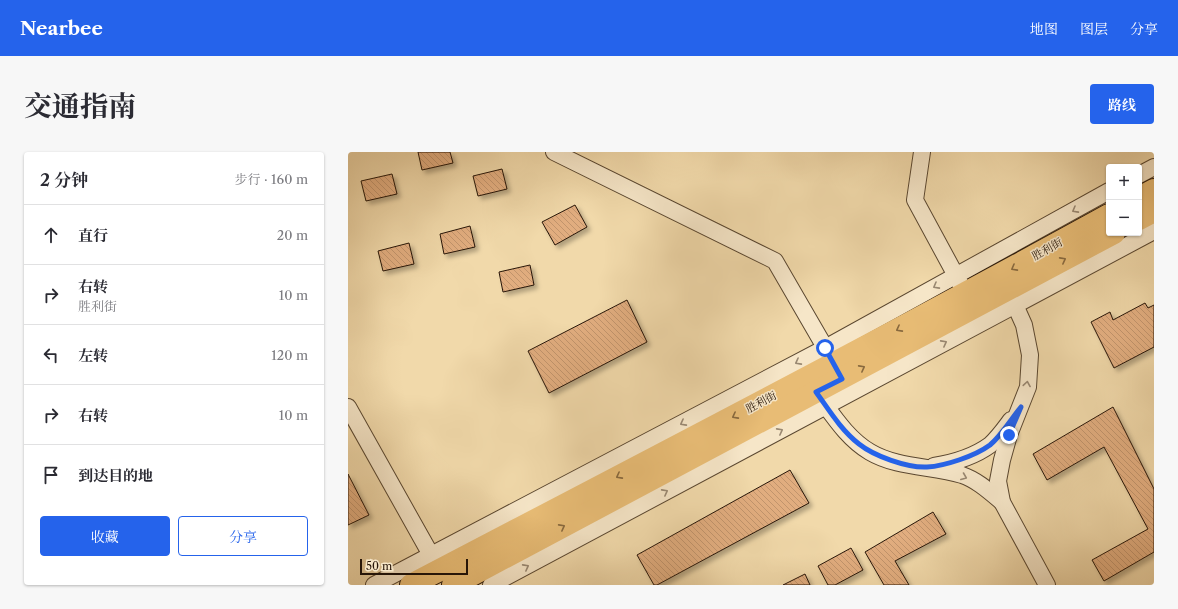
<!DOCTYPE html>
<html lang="zh">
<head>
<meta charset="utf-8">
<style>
	body { margin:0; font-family:"Libre Caslon Text","Noto Serif SC",serif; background:#f7f7f7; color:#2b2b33 }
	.controls { position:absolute; right:12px; top:12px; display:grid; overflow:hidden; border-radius:4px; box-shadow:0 1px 3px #0004 }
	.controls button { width:36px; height:36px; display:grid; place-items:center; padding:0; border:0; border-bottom:1px solid #e1e1e2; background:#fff; color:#2b2b33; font:20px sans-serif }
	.scale { position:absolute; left:12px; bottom:10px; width:108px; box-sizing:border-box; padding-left:4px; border:2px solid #281608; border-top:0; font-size:11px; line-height:14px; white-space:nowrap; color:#281608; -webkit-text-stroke:3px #f6e6c8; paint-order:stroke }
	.stop { position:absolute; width:12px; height:12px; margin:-9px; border:3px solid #2563eb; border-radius:50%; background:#fff }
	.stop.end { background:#2563eb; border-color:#fff; box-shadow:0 1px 4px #0008 }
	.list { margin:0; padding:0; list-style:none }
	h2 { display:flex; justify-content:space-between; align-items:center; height:52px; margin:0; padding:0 16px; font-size:17px }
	h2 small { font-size:13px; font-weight:400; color:#7c7c81 }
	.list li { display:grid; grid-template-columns:26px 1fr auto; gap:12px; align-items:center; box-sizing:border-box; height:60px; padding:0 16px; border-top:1px solid #e1e1e2 }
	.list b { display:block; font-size:15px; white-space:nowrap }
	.list p { margin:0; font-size:13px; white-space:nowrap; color:#7c7c81 }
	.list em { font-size:13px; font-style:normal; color:#7c7c81 }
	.actions { display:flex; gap:8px; padding:12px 16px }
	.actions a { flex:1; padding:9px 0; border:1px solid #2563eb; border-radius:4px; text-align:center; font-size:14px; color:#2563eb }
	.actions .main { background:#2563eb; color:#fff }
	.icon { flex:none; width:22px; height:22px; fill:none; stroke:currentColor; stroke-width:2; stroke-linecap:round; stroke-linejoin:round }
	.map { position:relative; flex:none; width:806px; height:433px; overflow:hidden; border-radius:4px }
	header { display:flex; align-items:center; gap:24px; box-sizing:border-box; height:56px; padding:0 20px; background:#2563eb; color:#fff }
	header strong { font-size:19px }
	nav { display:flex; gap:22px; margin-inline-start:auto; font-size:14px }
	.intro { display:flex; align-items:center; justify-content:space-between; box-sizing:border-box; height:96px; padding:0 24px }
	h1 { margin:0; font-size:28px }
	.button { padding:10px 18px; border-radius:4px; background:#2563eb; color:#fff; font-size:14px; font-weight:700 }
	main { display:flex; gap:24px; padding:0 24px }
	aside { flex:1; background:#fff; border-radius:4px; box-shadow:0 1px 3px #0004 }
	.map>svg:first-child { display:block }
</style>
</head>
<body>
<header>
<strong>Nearbee</strong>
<nav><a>地图</a><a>图层</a><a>分享</a></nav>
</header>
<div class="intro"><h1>交通指南</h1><a class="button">路线</a></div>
<main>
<aside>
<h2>2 分钟<small>步行 · 160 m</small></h2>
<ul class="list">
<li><svg class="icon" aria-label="ahead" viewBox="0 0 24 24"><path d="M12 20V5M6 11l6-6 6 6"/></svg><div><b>直行</b></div><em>20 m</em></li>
<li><svg class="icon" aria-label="right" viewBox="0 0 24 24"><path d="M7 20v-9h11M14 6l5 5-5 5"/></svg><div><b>右转</b><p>胜利街</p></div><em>10 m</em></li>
<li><svg class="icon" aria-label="left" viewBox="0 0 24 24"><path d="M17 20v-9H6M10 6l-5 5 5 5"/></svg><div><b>左转</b></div><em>120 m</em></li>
<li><svg class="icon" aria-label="right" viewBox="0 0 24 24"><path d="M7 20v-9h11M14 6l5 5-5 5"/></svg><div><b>右转</b></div><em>10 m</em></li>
<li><svg class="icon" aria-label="arrive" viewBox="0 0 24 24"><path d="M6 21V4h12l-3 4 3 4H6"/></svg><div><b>到达目的地</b></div></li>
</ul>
<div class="actions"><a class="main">收藏</a><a>分享</a></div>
</aside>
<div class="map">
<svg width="806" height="433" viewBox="0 0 806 433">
	<defs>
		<pattern id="building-back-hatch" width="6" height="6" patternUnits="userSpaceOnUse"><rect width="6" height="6" fill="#e1ad7f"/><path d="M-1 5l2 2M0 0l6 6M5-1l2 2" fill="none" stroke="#c1946c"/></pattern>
		<filter id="shadow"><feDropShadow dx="3.5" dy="3.5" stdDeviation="2" flood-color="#0004"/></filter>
	</defs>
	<rect width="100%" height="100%" fill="#f1d9aa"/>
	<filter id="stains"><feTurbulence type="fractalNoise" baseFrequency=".005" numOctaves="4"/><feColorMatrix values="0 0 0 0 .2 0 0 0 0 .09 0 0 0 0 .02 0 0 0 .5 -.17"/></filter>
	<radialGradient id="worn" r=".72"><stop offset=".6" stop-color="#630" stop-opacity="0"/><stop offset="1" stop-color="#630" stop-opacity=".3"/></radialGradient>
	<g fill="url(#building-back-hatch)" stroke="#281608" filter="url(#shadow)">
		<path d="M70 0H102L105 11 74 18Z"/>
		<path d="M154 17 159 37 130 44 125 24Z"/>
		<path d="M44 22 49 42 18 49 13 29Z"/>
		<path d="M227 53 239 75 207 93 194 70Z"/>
		<path d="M122 74 127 95 96 102 92 82Z"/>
		<path d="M61 91 66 112 35 119 30 99Z"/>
		<path d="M182 113 186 133 155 140 151 120Z"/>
		<path d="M279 148 299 190 201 241 180 199Z"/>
		<path d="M797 151 800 156 806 153V195L766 216 743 170 762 160 765 168Z"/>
		<path d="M765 255 806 337V400L756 429 744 408 800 377 756 295 699 328 685 302Z"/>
		<path d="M442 318 461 351 309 433H306L289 403Z"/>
		<path d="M0 322 21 363 0 373Z"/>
		<path d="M585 360 598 382 547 409 561 433H536L517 400Z"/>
		<path d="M503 396 515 418 487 433H480L470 414Z"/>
		<path d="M457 422 462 433H435Z"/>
	</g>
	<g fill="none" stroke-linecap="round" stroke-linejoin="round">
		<g stroke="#5a4730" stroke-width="18">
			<g id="street">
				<path d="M206 0 427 109 482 204"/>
				<path d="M574 0 567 48 613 133"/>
				<path d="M791 23 806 15"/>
				<path d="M663 144 676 173 682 203 680 235 661 283 654 308 650 329 654 350 699 433"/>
				<path d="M472 246C486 265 500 287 522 300 549 316 584 314 614 323 629 328 642 340 654 350"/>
				<path d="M0 255 83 403"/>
				<path d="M586 314C604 311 627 304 642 293 650 286 657 276 663 268"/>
				<path d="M26 433 477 196 761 39"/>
				<path d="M143 433 806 79"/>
			</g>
		</g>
		<g stroke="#281608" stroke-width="24">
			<g id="primary">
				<path d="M791 46 806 38"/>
				<path d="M791 67 806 59"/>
				<path d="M63 433C296 311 530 190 761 63"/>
				<path d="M105 433 766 81"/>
			</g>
		</g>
		<use href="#street" stroke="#f6e6c8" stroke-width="16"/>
		<use href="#primary" stroke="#e8bc75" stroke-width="22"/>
	</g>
	<defs><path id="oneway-chevron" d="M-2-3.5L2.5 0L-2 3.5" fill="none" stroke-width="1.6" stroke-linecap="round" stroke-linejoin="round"/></defs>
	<g stroke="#998872">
		<use href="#oneway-chevron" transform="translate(727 58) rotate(151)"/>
		<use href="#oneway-chevron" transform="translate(588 134) rotate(151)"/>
		<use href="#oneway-chevron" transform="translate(596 191) rotate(-28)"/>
		<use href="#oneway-chevron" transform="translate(450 210) rotate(152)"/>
		<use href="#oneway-chevron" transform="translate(679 232) rotate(-81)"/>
		<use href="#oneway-chevron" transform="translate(335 271) rotate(152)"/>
		<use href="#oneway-chevron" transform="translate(432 279) rotate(-28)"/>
		<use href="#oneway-chevron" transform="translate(616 325) rotate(22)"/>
		<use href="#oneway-chevron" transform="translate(317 340) rotate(-28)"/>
		<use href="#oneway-chevron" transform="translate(178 415) rotate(-28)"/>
	</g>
	<g stroke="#88693e">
		<use href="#oneway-chevron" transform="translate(715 108) rotate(-28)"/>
		<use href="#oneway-chevron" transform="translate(666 116) rotate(151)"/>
		<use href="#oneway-chevron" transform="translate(551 177) rotate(152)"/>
		<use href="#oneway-chevron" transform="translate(514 216) rotate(-28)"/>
		<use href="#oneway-chevron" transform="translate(387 264) rotate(152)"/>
		<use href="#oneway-chevron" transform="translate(271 324) rotate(152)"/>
		<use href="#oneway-chevron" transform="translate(214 375) rotate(-28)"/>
	</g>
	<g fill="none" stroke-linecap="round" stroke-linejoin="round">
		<path stroke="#2563eb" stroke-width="5" d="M477 196 494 227 468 240C481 258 493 278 511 292 526 304 559 316 579 315 597 314 627 304 642 293 654 283 663 267 673 255L661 283"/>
	</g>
	<g text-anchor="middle" stroke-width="3" stroke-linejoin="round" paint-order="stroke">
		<g font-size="11" fill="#281608" stroke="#f6e6c8">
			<text transform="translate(699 97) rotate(-29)" y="4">胜利街</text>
			<text transform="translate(413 250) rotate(-28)" y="4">胜利街</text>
		</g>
	</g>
	<rect width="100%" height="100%" filter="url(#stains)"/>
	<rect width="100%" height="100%" fill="url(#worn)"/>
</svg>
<div class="controls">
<button>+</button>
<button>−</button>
</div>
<div class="scale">50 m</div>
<div class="stop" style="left:477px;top:196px"></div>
<div class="stop end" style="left:661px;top:283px"></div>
</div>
</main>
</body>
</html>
